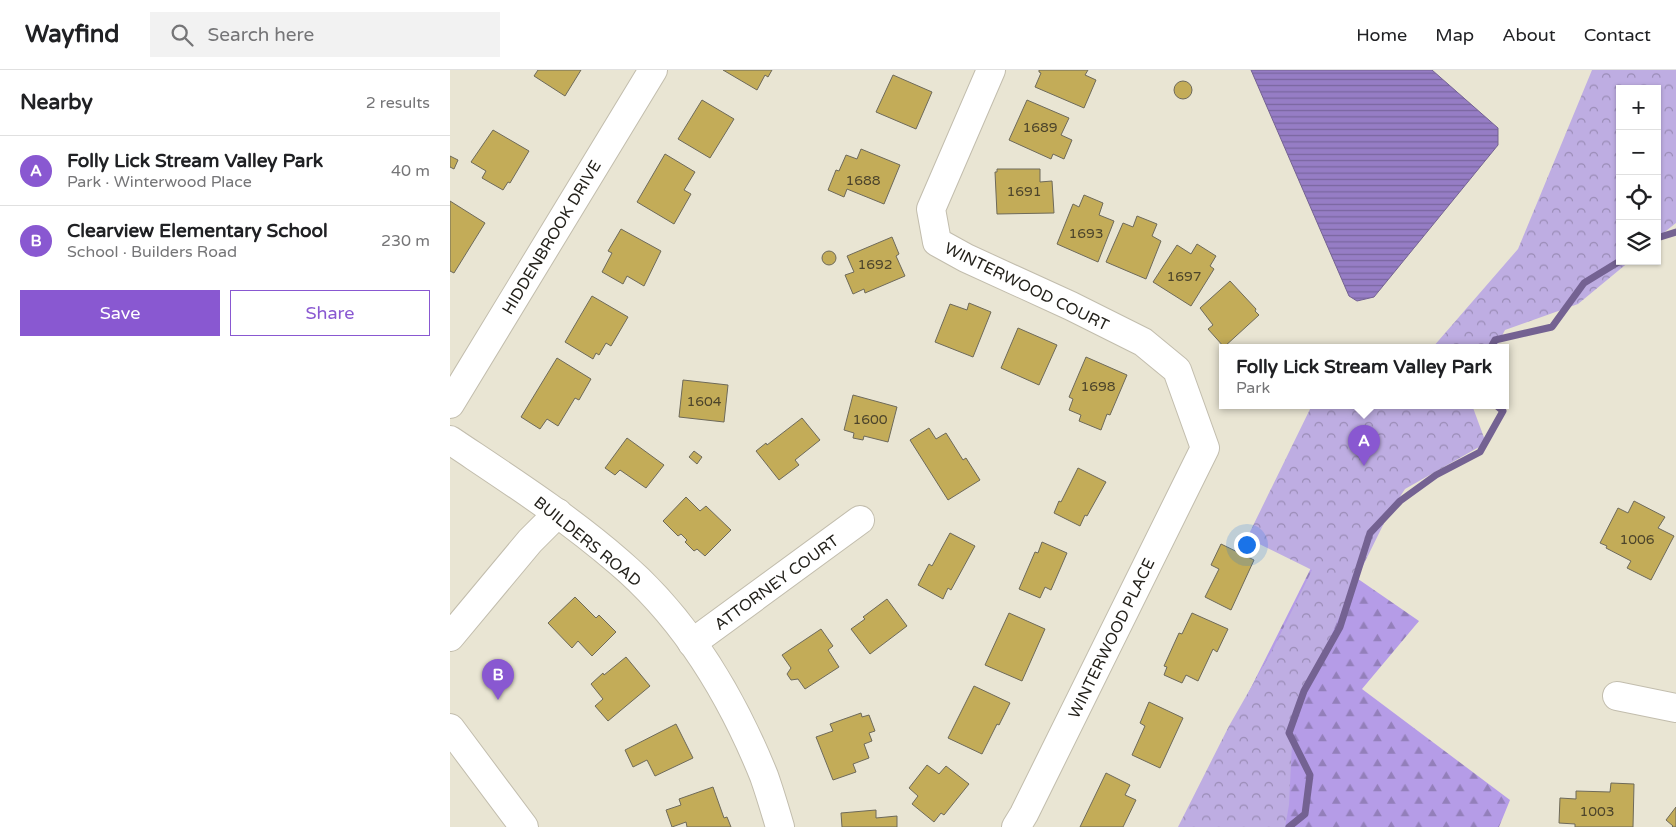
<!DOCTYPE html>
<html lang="en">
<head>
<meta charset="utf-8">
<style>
	body { margin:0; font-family:"Varela Round",sans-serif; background:#f2f2f2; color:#202124 }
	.controls { position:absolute; right:15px; top:15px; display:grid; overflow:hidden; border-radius:0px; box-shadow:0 1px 4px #0004 }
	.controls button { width:45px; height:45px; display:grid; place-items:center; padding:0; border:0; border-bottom:1px solid #e0e0e0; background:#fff; color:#202124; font:25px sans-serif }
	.you { position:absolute; left:796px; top:474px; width:18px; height:18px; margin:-12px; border:4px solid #fff; border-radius:50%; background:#1a73e8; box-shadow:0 0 0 8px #1a73e833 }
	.badge { display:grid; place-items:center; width:32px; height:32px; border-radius:50%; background:#8958d1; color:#fff; font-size:16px; font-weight:700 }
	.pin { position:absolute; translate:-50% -41px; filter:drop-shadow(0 1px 2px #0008) }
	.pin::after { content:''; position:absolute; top:26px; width:18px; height:15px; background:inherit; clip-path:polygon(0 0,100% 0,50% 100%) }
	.popup { position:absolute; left:769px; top:274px; width:290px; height:65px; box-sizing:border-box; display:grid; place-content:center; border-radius:0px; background:#fff; filter:drop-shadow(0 1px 4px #0005); font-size:16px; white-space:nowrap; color:#757577 }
	.popup b { font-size:19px; color:#202124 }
	.popup::after { content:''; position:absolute; left:50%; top:100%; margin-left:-10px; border:10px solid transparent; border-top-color:#fff }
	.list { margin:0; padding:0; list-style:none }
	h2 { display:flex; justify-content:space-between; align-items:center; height:65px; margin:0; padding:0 20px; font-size:21px }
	h2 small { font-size:16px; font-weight:400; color:#757577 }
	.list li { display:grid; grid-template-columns:32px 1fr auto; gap:15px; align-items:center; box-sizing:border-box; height:70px; padding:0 20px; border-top:1px solid #e0e0e0 }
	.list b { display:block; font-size:19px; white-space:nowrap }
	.list p { margin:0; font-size:16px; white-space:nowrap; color:#757577 }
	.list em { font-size:16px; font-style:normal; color:#757577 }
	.actions { display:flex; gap:10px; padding:15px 20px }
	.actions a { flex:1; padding:11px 0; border:1px solid #8958d1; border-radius:0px; text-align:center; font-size:18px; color:#8958d1 }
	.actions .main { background:#8958d1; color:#fff }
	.icon { flex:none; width:28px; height:28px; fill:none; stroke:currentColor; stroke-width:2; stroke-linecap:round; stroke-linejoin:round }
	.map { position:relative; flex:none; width:1226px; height:757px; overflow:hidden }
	header { display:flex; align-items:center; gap:30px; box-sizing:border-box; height:70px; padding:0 25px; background:#fff; border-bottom:1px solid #e0e0e0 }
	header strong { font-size:24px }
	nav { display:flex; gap:28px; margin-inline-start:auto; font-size:18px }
	.search { width:350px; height:45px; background:#f2f2f2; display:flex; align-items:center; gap:12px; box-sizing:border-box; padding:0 18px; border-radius:0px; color:#757577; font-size:19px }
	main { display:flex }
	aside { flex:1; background:#fff }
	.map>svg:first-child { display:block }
</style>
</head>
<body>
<header>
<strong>Wayfind</strong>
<div class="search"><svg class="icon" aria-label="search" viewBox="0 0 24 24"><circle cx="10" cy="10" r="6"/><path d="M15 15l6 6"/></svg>Search here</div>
<nav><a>Home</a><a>Map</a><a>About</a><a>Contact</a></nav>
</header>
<main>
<aside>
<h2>Nearby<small>2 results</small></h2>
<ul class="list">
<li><span class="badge">A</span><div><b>Folly Lick Stream Valley Park</b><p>Park · Winterwood Place</p></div><em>40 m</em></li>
<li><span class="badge">B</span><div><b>Clearview Elementary School</b><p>School · Builders Road</p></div><em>230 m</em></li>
</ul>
<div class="actions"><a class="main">Save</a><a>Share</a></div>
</aside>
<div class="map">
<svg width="1226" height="757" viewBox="0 0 1226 757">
	<defs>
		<pattern id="forest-firs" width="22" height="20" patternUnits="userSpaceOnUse" patternTransform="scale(1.25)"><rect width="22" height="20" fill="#b59ce7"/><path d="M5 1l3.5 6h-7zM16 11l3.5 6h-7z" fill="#937fba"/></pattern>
		<pattern id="park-crowns" width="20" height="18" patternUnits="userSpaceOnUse" patternTransform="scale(1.25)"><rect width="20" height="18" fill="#beade2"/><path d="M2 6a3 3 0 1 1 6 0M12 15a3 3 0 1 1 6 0" fill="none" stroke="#9a8cb6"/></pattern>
		<pattern id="water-rules" width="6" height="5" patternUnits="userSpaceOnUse" patternTransform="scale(1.25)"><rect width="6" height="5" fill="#967dc5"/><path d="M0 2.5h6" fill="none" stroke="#7a669f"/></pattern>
	</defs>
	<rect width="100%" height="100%" fill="#e9e5d3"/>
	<path fill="url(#forest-firs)" d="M869 482 969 551 912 619 1060 730 1049 757H731Z"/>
	<g fill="url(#park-crowns)">
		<path d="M1142 0H1226V153L1207 168V19H1170V191H1180L1128 234 1055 260 1046 277H983L1068 179Z"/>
		<path d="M862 335H1022L1036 373 955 419 938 445 901 520 843 653 839 735 835 757H728L779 656 823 579 862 500 797 468Z"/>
	</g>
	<path fill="url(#water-rules)" stroke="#746292" d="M801 0H982L1048 58V75L924 227 907 231 899 226Z"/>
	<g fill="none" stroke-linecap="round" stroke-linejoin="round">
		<g stroke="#746292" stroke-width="7">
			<path d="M1207 168 1226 162"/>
			<path d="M1041 277 1045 270 1102 257 1134 213 1170 191"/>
			<path d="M839 757 855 744 860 705 839 663 854 621 890 557 920 463 950 431 986 405 1030 382 1053 341 1046 335"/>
		</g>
	</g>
	<g fill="#c3ac58" stroke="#6e6a5a">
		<path d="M88 0H131L115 26 84 6Z"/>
		<path d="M273 0H322L318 7 315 5 307 20Z"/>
		<path d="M589 0H638L635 5 646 10 634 38 585 17 591 3 589 2Z"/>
		<path d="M443 5 482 22 466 59 426 42Z"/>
		<circle cx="733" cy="20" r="9"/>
		<path d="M252 30 284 49 260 88 228 69Z"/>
		<path d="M577 30 619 48 611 65 622 70 614 89 603 84 601 89 559 70Z"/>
		<path d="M43 60 79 81 60 113 58 112 53 120 32 108 36 101 21 92Z"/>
		<path d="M411 79 450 95 434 134 397 119 394 127 378 120 386 100 389 101 396 85 407 89Z"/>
		<path d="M215 84 245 102 234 120 241 124 224 154 187 132Z"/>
		<path d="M0 86 8 90 4 99 0 97Z"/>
		<path d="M547 99H590V112L602 111 604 143 547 144 545 102H547Z"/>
		<path d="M634 125 653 133 649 145 664 151 648 192 607 174 623 134 629 137Z"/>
		<path d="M0 131 35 153 4 203 0 201Z"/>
		<path d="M687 146 707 154 702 166 711 171 696 209 656 192 673 153 683 157Z"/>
		<path d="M171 159 211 181 194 216 177 206 173 214 152 202 162 183 158 181Z"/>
		<path d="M442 167 449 184 446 186 455 206 415 223 414 219 403 224 395 205 404 202 397 186Z"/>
		<path d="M747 174 766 186 760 196 764 199 741 236 703 212 727 175 741 184Z"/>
		<circle cx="379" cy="188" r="7"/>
		<path d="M780 211 806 239 805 241 809 245 774 277 758 259 763 255 750 238Z"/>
		<path d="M142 226 178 247 161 276 156 273 149 285 146 283 143 289 115 272Z"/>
		<path d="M519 233 541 242 523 287 485 272 500 234 517 240Z"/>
		<path d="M568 258 607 275 589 315 551 298Z"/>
		<path d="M636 287 677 305 660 345 657 344 651 360 629 351 631 345 619 340 623 329 619 327Z"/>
		<path d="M107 288 141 309 129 330 125 328 108 356 97 349 90 359 71 347Z"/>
		<path d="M233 310 278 315 274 352 229 347Z"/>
		<path d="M403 325 447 337 438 372 414 366 413 370 403 368 404 363 394 360Z"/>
		<path d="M352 348 370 370 345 390 349 395 329 410 306 381 316 373 317 375Z"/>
		<path d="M479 358 486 369 496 363 513 390 516 388 530 410 498 430 460 370Z"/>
		<path d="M177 368 214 395 196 418 170 400 165 405 155 398Z"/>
		<path d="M244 381 252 387 247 394 239 387Z"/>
		<path d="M628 398 656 412 637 446 635 445 630 456 604 443 609 431 611 432Z"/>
		<path d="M236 427 250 441 256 436 281 460 255 486 247 479 244 481 235 472 237 470 231 464 228 466 213 451Z"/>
		<path d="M1184 431 1215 447 1208 458 1224 466 1201 510 1177 498 1181 491 1156 478 1157 476 1150 473 1168 438 1178 443Z"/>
		<path d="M500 463 525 476 501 520 498 518 493 529 468 515 479 494 482 496Z"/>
		<path d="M592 472 617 483 601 520 595 517 590 528 569 519 585 482 588 483Z"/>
		<path d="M771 474 804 490 781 540 755 527 769 499 761 495Z"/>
		<path d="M125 527 146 548 149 545 166 562 142 586 128 571 122 578 98 553Z"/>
		<path d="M437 529 457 556 420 584 401 559 415 549 413 547Z"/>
		<path d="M559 543 595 559 572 611 535 595Z"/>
		<path d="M742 543 778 559 767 582 763 579 748 611 736 605 732 613 714 605 717 597 714 596 729 563 732 564Z"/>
		<path d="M371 559 383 576 378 580 389 597 355 619 348 609 341 610 337 604 341 598 332 585Z"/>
		<path d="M176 587 200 616 158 651 145 636 153 629 141 614 153 603 154 605Z"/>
		<path d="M524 616 560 633 549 655 547 654 532 684 498 668Z"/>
		<path d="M699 632 733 648 710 698 682 685 695 656 690 653Z"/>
		<path d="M411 643 412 647 419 645 425 661 419 663 422 671 414 674 419 688 403 694 406 702 383 710 366 667 383 661 380 654Z"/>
		<path d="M226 654 243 688 205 706 197 690 183 697 175 680Z"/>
		<path d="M477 695 489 704 496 696 519 714 494 745 491 743 484 752 462 734 468 726 459 718Z"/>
		<path d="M656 703 680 715 675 725 686 730 673 757H630Z"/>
		<path d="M1161 713 1184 714 1183 757H1125V754L1109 753 1110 728 1126 729V721L1160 722Z"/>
		<path d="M263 717 274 748 277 747 281 757H237L236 752 222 757 216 740 231 735 229 729Z"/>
		<path d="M1226 737V757H1222L1223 756 1216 750Z"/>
		<path d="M426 740V748L447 746V757H392L391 743Z"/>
	</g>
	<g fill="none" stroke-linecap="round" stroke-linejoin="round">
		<g stroke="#c2bdad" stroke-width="30">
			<g id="minor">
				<path d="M541 0 481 139 487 172 516 188 621 236 693 272 727 300 755 378 574 744 566 757"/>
				<path d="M0 334 203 0"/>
				<path d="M0 370C58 409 116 446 169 492 235 548 282 627 314 706 320 723 325 740 330 757"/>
				<path d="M0 567 80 471 108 443"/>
				<path d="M242 573 410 450"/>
				<path d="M1167 626 1226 638"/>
				<path d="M0 658 74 757"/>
			</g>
		</g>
		<use href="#minor" stroke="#fff" stroke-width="28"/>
	</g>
	<g text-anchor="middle" stroke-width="4" stroke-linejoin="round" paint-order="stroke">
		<g font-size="14" fill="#4c442b">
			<text x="590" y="62">1689</text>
			<text x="413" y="115">1688</text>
			<text x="574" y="126">1691</text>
			<text x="636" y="168">1693</text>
			<text x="425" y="199">1692</text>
			<text x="734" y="211">1697</text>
			<text x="648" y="321">1698</text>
			<text x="254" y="336">1604</text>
			<text x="420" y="354">1600</text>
			<text x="1187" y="474">1006</text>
			<text x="1147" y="746">1003</text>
		</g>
		<g font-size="16" fill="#24221c" stroke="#fff">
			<text transform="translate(101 167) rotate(-59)" y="6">HIDDENBROOK DRIVE</text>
			<text transform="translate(577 216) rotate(26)" y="6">WINTERWOOD COURT</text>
			<text transform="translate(138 471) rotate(39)" y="6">BUILDERS ROAD</text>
			<text transform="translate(326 512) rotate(-36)" y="6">ATTORNEY COURT</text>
			<text transform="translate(661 568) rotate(-64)" y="6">WINTERWOOD PLACE</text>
		</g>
	</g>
</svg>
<div class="controls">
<button>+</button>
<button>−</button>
<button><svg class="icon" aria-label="locate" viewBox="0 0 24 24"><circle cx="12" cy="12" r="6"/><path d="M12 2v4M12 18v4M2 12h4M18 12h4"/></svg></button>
<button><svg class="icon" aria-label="layers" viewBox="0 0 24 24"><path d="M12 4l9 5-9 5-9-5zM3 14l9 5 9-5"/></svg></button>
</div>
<div class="you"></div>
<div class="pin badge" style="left:914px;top:396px">A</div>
<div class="popup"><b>Folly Lick Stream Valley Park</b>Park</div>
<div class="pin badge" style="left:48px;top:630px">B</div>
</div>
</main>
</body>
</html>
